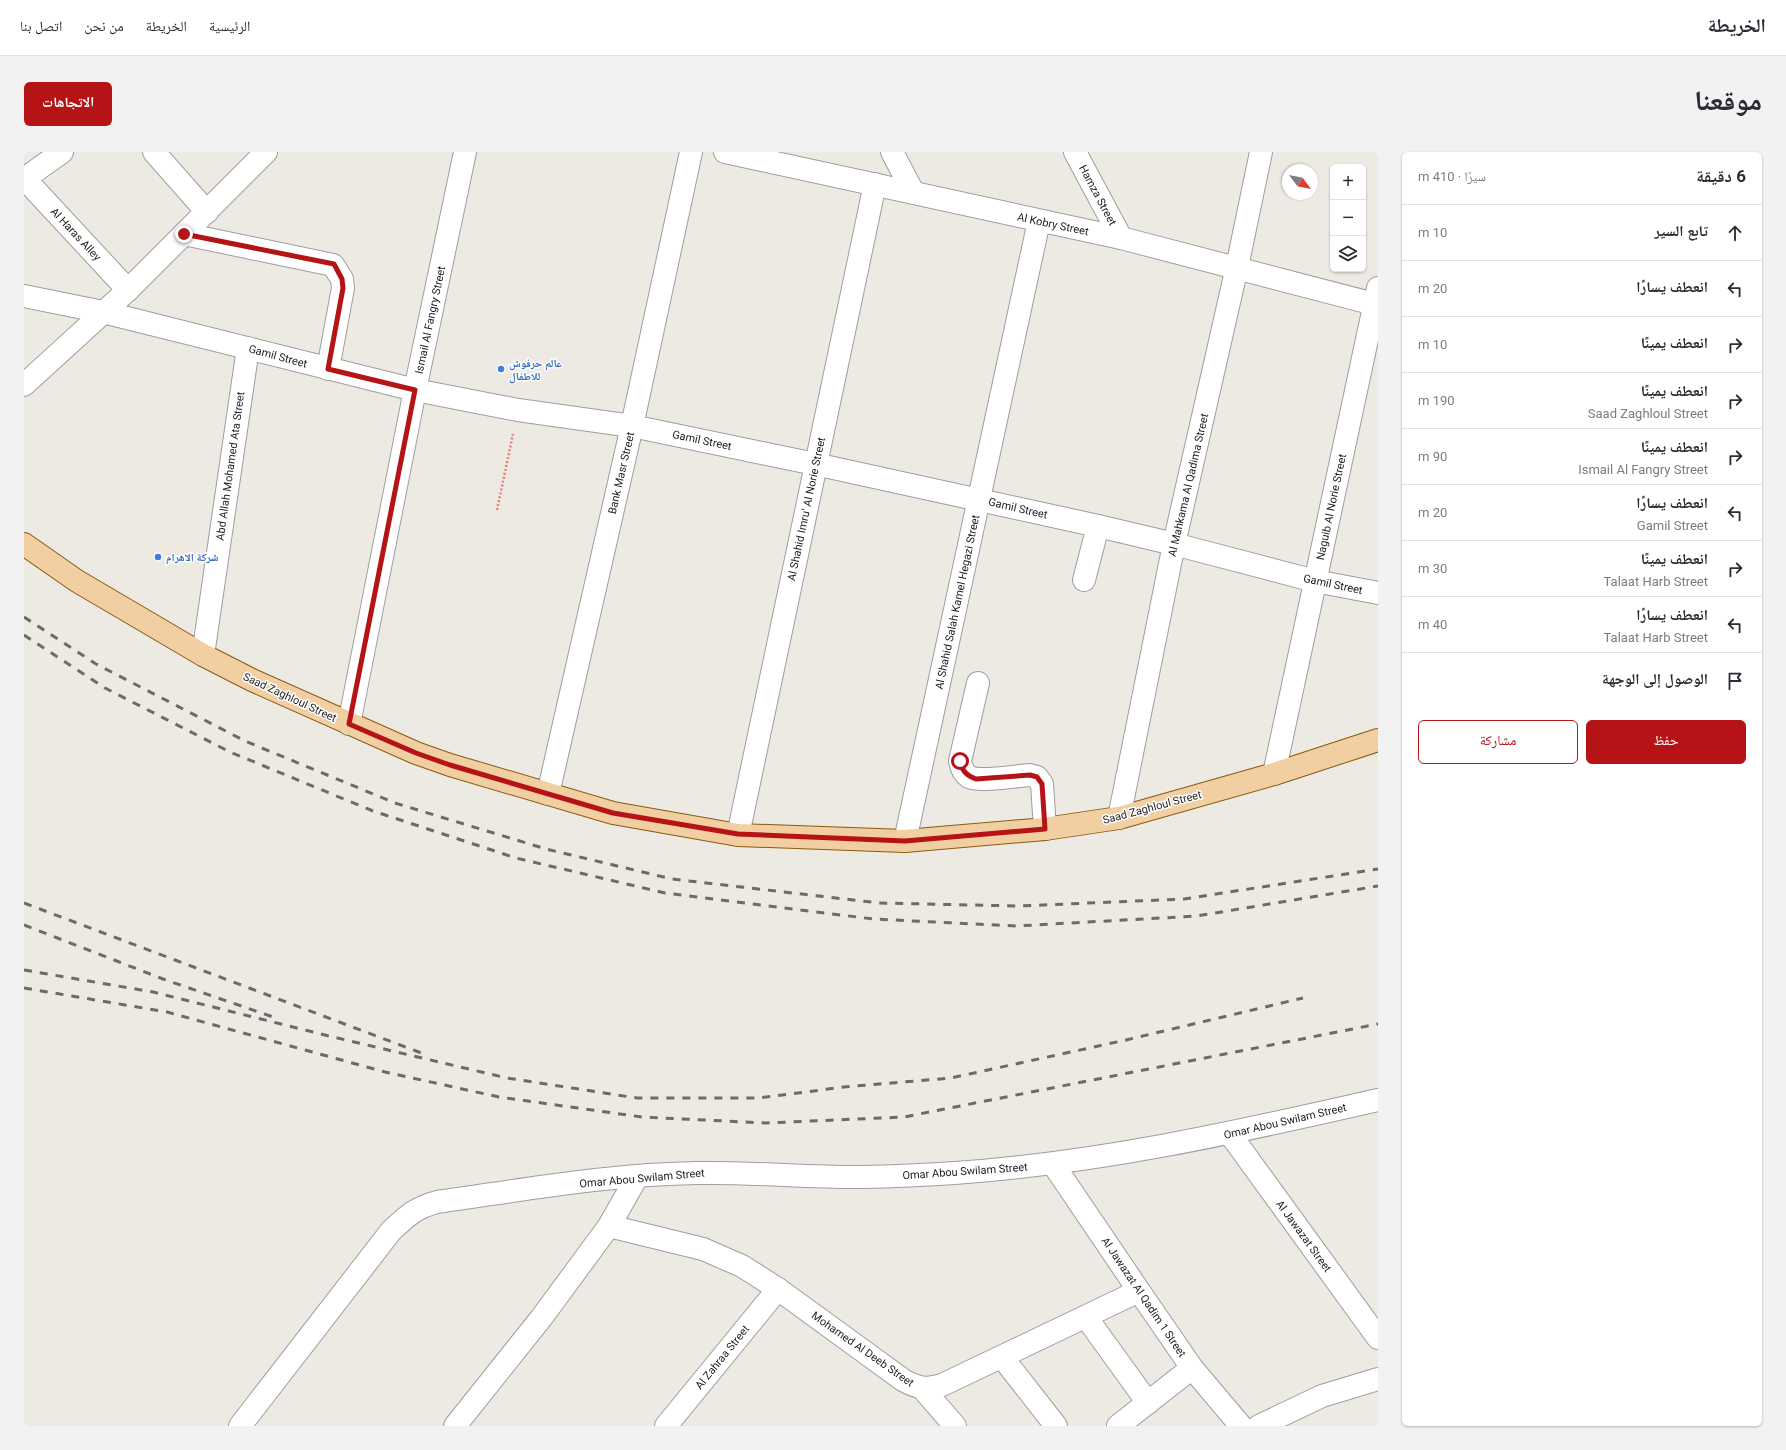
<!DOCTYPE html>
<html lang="ar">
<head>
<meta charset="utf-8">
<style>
	body { margin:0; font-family:Roboto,"Noto Naskh Arabic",sans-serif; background:#f2f2f3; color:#2b2b33; direction:rtl }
	.controls { position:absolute; right:12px; top:12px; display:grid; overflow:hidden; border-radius:6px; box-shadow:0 1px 3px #0004 }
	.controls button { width:36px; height:36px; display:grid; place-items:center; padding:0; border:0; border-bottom:1px solid #e1e1e2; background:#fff; color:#2b2b33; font:20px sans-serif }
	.compass { position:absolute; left:1258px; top:12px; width:36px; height:36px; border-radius:50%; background:#fff; box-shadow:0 1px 3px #0004; rotate:122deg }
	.stop { position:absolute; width:12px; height:12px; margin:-9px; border:3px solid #b61317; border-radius:50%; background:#fff }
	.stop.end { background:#b61317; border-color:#fff; box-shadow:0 1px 4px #0008 }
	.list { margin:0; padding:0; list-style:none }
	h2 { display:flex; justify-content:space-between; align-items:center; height:52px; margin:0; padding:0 16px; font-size:17px }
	h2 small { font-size:13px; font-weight:400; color:#7c7c81 }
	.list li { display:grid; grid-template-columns:26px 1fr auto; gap:12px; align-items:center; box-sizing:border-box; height:56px; padding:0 16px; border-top:1px solid #e1e1e2 }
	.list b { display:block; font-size:15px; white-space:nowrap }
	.list p { margin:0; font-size:13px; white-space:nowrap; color:#7c7c81 }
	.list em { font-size:13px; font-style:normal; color:#7c7c81 }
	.actions { display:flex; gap:8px; padding:12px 16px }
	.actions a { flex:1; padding:9px 0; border:1px solid #b61317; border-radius:6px; text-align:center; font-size:14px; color:#b61317 }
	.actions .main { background:#b61317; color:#fff }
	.icon { flex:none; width:22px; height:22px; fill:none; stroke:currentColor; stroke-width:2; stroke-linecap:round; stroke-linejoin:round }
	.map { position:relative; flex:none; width:1354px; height:1274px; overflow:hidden; direction:ltr; border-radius:6px }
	header { display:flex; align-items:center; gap:24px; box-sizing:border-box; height:56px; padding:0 20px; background:#fff; border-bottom:1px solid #e1e1e2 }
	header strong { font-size:19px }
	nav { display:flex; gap:22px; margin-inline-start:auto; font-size:14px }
	.intro { display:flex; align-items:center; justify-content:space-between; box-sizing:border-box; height:96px; padding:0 24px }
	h1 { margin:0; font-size:28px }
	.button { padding:10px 18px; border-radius:6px; background:#b61317; color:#fff; font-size:14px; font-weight:700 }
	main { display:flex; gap:24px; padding:0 24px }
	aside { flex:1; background:#fff; border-radius:6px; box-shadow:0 1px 3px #0004 }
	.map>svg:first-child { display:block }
</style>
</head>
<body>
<header>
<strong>الخريطة</strong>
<nav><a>الرئيسية</a><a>الخريطة</a><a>من نحن</a><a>اتصل بنا</a></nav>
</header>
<div class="intro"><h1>موقعنا</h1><a class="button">الاتجاهات</a></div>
<main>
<aside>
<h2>6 دقيقة<small>سيرًا · 410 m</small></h2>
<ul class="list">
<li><svg class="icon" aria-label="ahead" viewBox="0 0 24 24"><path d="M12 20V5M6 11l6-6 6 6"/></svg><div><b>تابع السير</b></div><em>10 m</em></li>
<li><svg class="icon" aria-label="left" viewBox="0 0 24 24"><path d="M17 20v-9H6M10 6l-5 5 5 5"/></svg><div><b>انعطف يسارًا</b></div><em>20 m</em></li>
<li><svg class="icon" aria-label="right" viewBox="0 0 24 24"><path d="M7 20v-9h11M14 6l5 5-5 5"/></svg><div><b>انعطف يمينًا</b></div><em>10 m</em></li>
<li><svg class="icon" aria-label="right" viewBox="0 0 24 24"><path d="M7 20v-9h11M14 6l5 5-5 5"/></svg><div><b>انعطف يمينًا</b><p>Saad Zaghloul Street</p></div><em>190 m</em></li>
<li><svg class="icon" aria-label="right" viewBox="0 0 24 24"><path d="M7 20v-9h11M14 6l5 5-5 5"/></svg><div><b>انعطف يمينًا</b><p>Ismail Al Fangry Street</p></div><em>90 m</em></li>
<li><svg class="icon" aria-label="left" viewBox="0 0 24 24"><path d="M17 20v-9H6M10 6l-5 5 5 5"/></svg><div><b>انعطف يسارًا</b><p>Gamil Street</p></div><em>20 m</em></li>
<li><svg class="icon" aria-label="right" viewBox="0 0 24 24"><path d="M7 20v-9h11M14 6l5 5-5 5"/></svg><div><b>انعطف يمينًا</b><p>Talaat Harb Street</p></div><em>30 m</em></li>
<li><svg class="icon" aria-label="left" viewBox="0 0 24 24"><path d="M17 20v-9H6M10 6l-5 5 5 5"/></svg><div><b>انعطف يسارًا</b><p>Talaat Harb Street</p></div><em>40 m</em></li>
<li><svg class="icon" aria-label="arrive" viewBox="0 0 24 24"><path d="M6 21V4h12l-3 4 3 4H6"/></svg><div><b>الوصول إلى الوجهة</b></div></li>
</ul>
<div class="actions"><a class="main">حفظ</a><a>مشاركة</a></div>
</aside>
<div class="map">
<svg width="1354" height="1274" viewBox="0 0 1354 1274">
	<rect width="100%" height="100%" fill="#ede9e3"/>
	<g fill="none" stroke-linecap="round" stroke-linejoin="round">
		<g stroke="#9e9e9e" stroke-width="24">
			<g id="minor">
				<path d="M130 0 183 60"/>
				<path d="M701 0 1097 86 1354 153"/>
				<path d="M868 0 889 40"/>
				<path d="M1051 0 1097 86"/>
				<path d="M0 26 104 138"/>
				<path d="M0 27 38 0"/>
				<path d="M160 82 309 113 318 127 319 136 304 217"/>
				<path d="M0 144 79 160 391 238 494 258 608 274 791 312 1074 374 1150 392 1291 429 1354 441"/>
				<path d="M0 233 104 138 242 0"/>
				<path d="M1060 428 1074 374"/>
				<path d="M179 503 224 196"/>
				<path d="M954 531 936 609C937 615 939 621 945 625 956 630 992 624 1006 623L1013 625 1018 632 1021 677"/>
				<path d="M325 572 391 238 441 0"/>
				<path d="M1250 622 1354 136"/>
				<path d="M524 642 608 274 667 0"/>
				<path d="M1095 666 1150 392 1213 115 1237 0"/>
				<path d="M714 683 851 32"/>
				<path d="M881 689 1015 69"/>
				<path d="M1206 982 1354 1186"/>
				<path d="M1029 1012 1115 1139 1168 1216 1217 1274"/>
				<path d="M585 1074 679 1097 718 1114 754 1137 879 1228C893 1236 903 1238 918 1233L1115 1139"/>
				<path d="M1062 1165 1124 1251"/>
				<path d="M978 1205 1032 1274"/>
				<path d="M898 1236 931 1274"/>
				<path d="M216 1274 367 1079C383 1064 391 1056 413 1050 499 1038 587 1022 674 1021 726 1020 779 1025 831 1025 864 1025 898 1023 931 1021 1075 1011 1214 980 1354 948"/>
				<path d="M431 1274 518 1165 585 1074 613 1025"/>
				<path d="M642 1274 754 1137"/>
				<path d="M1094 1274 1168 1216"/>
				<path d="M1235 1274 1298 1244 1354 1227"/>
			</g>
		</g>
		<g stroke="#875c0e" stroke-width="24">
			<path id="major" d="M0 392 53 429 179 503 228 528 392 601 426 613 589 661 714 683 881 689 1021 677 1095 666 1250 622 1354 588"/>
		</g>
		<path stroke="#ec7f75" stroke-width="2.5" stroke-dasharray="2 2" stroke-linecap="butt" d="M473 358 489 282"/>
		<use href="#minor" stroke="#fff" stroke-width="22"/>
		<use href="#major" stroke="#f2cea3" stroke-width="22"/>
		<g stroke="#6b6b6b" stroke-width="3" stroke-dasharray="8 8" stroke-linecap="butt">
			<path d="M0 465 72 512 221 589 371 651 522 697 648 727 855 751 995 754 1160 747 1354 717"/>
			<path d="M0 483 81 536 206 600 349 659 492 706 641 741 849 767 992 774 1173 764 1354 734"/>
			<path d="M0 751 400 902"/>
			<path d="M0 773 139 827 252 866"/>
			<path d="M0 818 129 840 309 885 483 926 613 946H735L820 935 927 926 1102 888 1279 846"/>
			<path d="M0 836 143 860 361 920 475 945 618 965 742 971 880 965 1354 872"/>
		</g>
	</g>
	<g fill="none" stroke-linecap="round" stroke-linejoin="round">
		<path stroke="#b61317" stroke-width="5" d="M160 82 310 112 318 127 319 136 304 217 391 238 325 572 392 601 426 613 589 661 714 682 881 689 1021 677 1018 632 1013 625 1006 623 952 627C942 623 938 619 936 609"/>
	</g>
	<g fill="#3f7fe0" stroke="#fff" stroke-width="1.5">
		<circle cx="477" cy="217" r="4"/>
		<circle cx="134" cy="405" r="4"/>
	</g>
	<g text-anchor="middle" stroke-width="3" stroke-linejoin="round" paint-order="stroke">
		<g font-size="11" fill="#1d1d1d" stroke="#fff">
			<text transform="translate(1074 43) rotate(62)" y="4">Hamza Street</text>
			<text transform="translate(1029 72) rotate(12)" y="4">Al Kobry Street</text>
			<text transform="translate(52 82) rotate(47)" y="4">Al Haras Alley</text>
			<text transform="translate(406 168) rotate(-78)" y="4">Ismail Al Fangry Street</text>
			<text transform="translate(254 204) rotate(15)" y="4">Gamil Street</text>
			<text transform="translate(678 288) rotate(12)" y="4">Gamil Street</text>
			<text transform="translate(206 314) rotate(-82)" y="4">Abd Allah Mohamed Ata Street</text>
			<text transform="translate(597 321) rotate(-77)" y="4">Bank Masr Street</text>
			<text transform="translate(1164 333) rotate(-77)" y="4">Al Mahkama Al Qadima Street</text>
			<text transform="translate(1307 355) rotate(-78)" y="4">Naguib Al Norie Street</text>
			<text transform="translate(994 356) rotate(13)" y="4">Gamil Street</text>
			<text transform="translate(782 357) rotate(-78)" y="4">Al Shahid Imru' Al Norie Street</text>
			<text transform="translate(1309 432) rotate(12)" y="4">Gamil Street</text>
			<text transform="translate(933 450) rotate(-78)" y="4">Al Shahid Salah Kamel Hegazi Street</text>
			<text transform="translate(266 545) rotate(25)" y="4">Saad Zaghloul Street</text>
			<text transform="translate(1128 655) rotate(-15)" y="4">Saad Zaghloul Street</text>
			<text transform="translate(1261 969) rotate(-13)" y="4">Omar Abou Swilam Street</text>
			<text transform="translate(941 1019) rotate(-4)" y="4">Omar Abou Swilam Street</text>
			<text transform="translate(618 1026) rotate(-5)" y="4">Omar Abou Swilam Street</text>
			<text transform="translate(1280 1084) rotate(54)" y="4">Al Jawazat Street</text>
			<text transform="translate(1120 1145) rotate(56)" y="4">Al Jawazat Al Qadim 1 Street</text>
			<text transform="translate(839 1197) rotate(35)" y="4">Mohamed Al Deeb Street</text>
			<text transform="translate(698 1205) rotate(-51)" y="4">Al Zahraa Street</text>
		</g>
		<g font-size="11" font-weight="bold" fill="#366cbe" stroke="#fff" text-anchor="start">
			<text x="485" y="215">عالم حرفوش<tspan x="485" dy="13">للاطفال</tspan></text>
			<text x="142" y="409">شركة الاهرام</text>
		</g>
	</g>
</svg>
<div class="controls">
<button>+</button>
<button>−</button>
<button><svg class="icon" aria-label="layers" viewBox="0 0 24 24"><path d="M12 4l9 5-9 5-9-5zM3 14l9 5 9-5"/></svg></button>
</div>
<svg class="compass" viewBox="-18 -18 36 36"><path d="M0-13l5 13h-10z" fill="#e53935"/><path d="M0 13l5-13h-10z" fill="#7c7c81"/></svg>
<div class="stop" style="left:936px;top:609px"></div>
<div class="stop end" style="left:160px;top:82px"></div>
</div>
</main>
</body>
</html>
